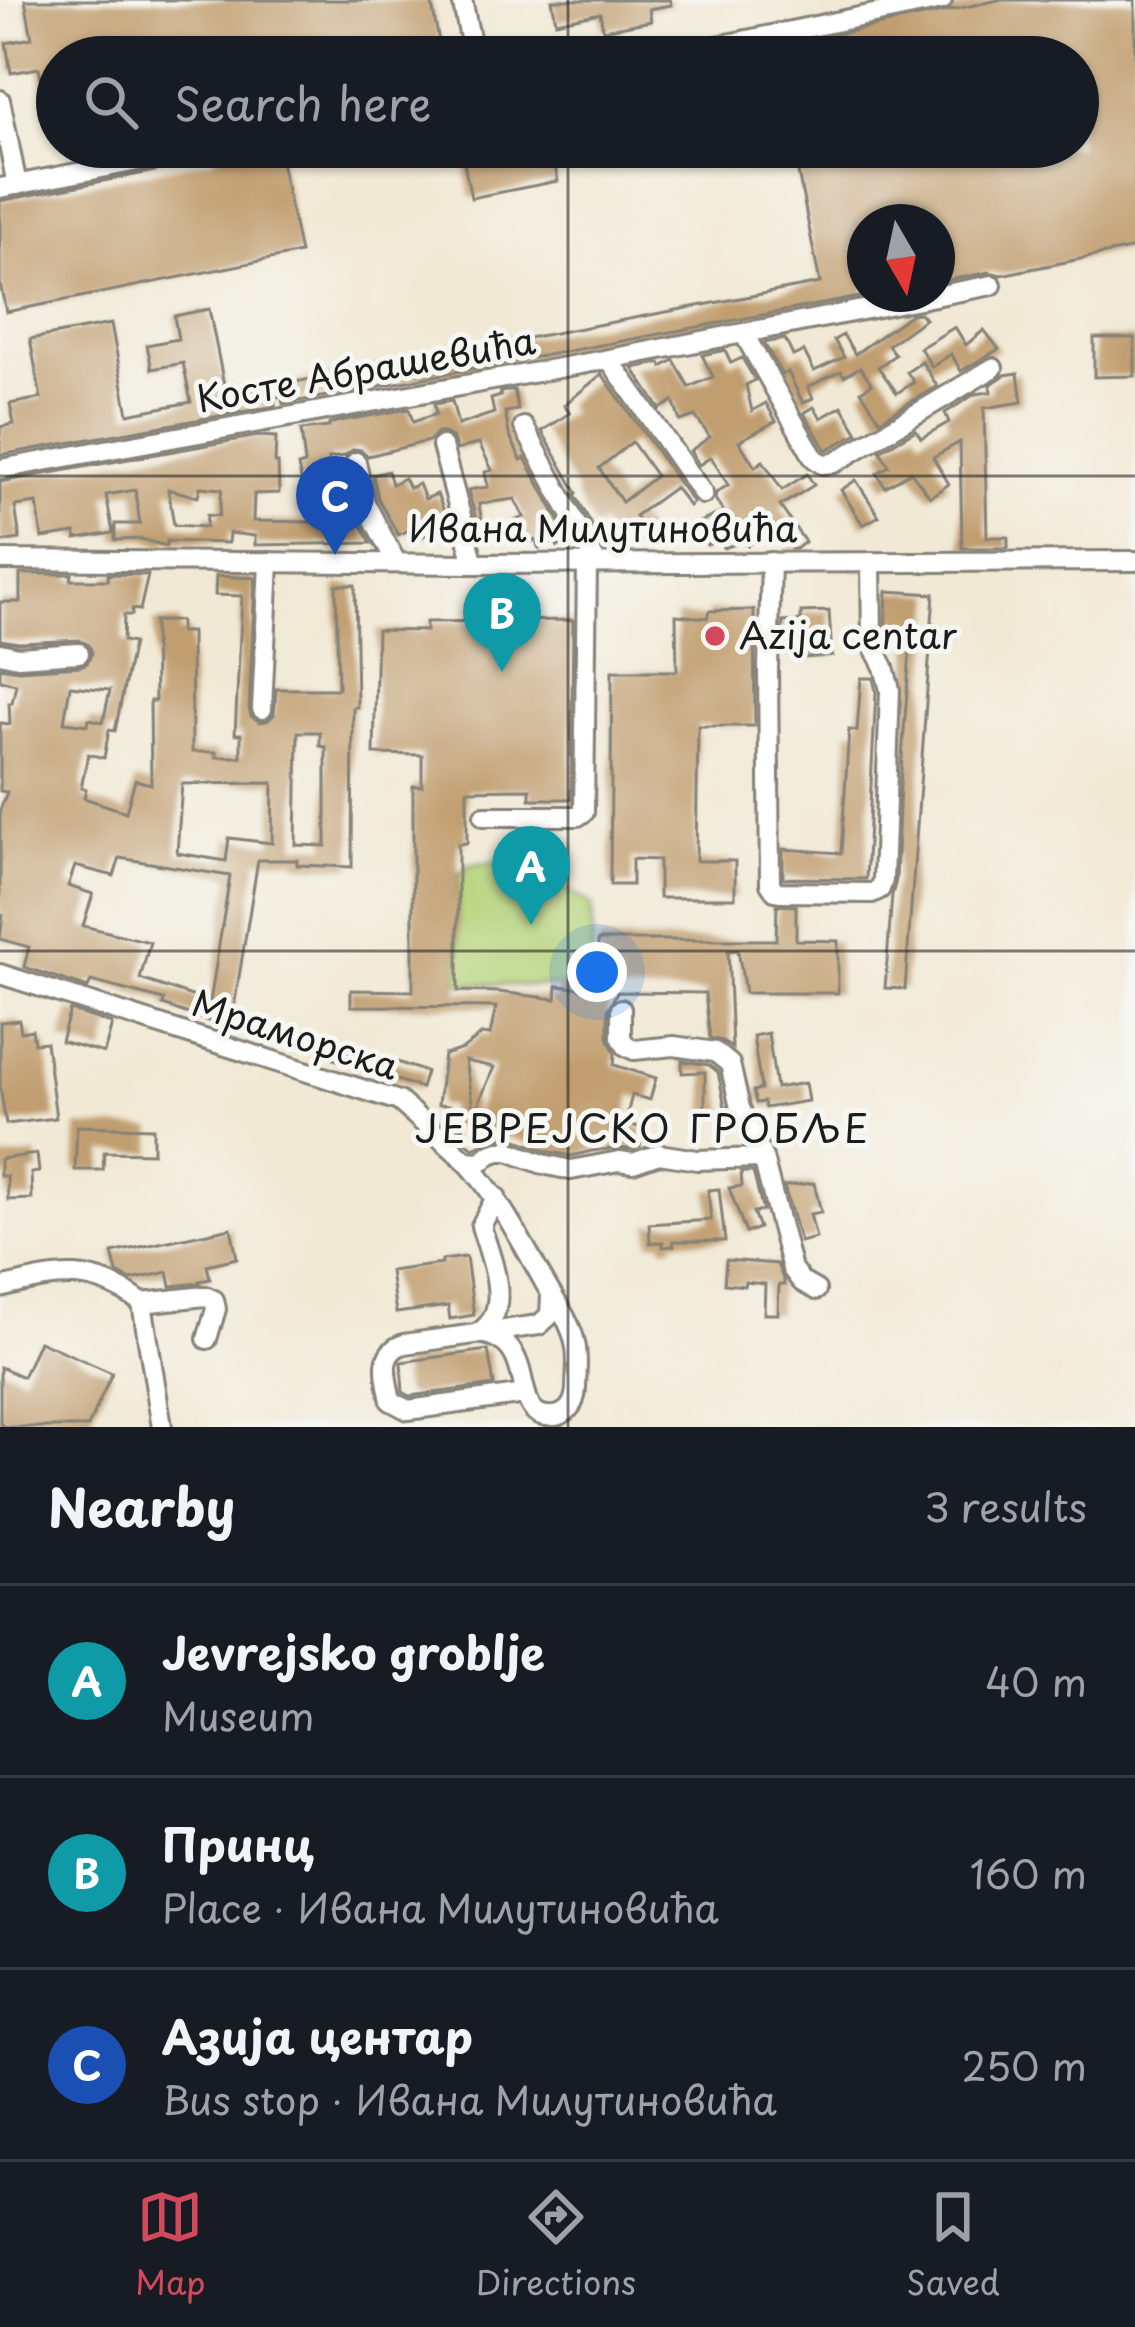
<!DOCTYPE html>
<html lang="en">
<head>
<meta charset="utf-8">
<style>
	body { margin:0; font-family:"Playpen Sans",sans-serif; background:#20242c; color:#f1f3f6 }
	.compass { position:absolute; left:847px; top:204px; width:108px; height:108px; border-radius:50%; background:#171b24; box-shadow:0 3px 9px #0004; rotate:171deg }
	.you { position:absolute; left:597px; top:972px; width:42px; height:42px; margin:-30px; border:9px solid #fff; border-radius:50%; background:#1a73e8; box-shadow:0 0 0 18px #1a73e833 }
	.badge { display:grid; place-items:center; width:78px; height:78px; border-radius:50%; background:#d1495b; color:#fff; font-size:39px; font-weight:700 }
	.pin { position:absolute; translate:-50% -99px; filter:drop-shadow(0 3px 6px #0008) }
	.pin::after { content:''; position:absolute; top:63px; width:42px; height:36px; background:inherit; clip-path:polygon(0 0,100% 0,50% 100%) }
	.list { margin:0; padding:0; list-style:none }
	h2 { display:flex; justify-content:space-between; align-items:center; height:156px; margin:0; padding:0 48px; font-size:51px }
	h2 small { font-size:39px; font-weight:400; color:#9ea1a6 }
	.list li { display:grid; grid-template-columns:78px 1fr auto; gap:36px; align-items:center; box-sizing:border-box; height:192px; padding:0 48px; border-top:3px solid #363941 }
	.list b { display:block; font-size:45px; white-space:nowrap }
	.list p { margin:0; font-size:39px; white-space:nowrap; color:#9ea1a6 }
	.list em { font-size:39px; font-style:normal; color:#9ea1a6 }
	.icon { flex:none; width:66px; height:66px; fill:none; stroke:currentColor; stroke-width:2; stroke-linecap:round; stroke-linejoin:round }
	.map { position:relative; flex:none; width:1135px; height:1427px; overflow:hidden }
	.search { position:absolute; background:#171b24; box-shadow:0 3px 9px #0004; left:36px; right:36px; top:36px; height:132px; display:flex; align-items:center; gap:30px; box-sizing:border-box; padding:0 42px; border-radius:66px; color:#9ea1a6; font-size:45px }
	.sheet { height:732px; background:#171b24 }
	nav { display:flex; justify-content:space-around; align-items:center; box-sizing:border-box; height:168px; border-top:3px solid #363941; background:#171b24; font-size:33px; color:#9ea1a6 }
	nav a { display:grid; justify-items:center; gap:6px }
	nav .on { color:#d1495b }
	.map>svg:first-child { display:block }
</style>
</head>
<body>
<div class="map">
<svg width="1135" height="1427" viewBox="0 0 1135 1427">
	<rect width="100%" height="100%" fill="#f6f6f2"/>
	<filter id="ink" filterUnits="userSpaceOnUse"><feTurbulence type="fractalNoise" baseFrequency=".00833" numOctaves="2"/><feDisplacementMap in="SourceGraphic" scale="24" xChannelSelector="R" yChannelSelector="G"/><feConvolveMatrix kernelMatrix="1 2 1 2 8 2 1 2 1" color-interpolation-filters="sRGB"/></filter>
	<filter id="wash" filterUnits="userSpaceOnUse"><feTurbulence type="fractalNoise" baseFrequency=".004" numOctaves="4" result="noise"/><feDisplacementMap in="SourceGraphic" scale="48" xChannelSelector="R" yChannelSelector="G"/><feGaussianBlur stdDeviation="2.7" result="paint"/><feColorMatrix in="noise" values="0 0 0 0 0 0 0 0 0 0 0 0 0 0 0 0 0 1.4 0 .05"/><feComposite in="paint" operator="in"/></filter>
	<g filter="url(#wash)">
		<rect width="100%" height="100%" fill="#f1e9d5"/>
		<path fill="#b6d37a" stroke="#69784b" stroke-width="3" d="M499 862 507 869 532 867 592 906 593 988 458 983V875L470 865Z"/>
		<g id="blocks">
			<g fill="#c19e70" fill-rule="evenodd">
				<path d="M25 0H431L442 57H57V132H52L39 68 11 73 6 43 32 38Z"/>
				<path d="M552 0H670L671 5 649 9 651 21 603 30 600 13 556 22Z"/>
				<path d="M998 0H1135V248L1001 275 989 272 937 282V222H865V296L283 404 281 396 275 397V406L0 455V427L14 424 10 404 41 398 30 339 111 324 128 414 191 402 183 363 152 369 147 345 178 339 174 316 209 309 226 395 820 283 793 147H1078V57H775L773 48Z"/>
				<path d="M251 147H278L300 253 6 312 0 283V201L212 160 221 153Z"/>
				<path d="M461 147H551L558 181 471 198Z"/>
				<path d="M920 313 925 319 888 345 895 355 878 367 897 393 914 382 907 372 922 362 937 386 880 420 861 391 872 384 860 367 844 376 841 371 808 387 813 398 803 403 788 372 782 375 764 343 785 339 793 356 804 351 814 371 844 357 834 340 843 335 855 354 911 314Z"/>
				<path d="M955 327 966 345 984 330 999 349 961 371 951 354 932 367 920 348Z"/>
				<path d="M1094 338H1135V376L1094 377Z"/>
				<path d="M725 350 731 363 742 358 755 380 746 385 752 411 766 403 776 421 739 441 755 467 763 461 782 490 807 474 814 485 780 506 805 542 796 549H791L773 524 748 546 744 541 724 548 721 540 707 545 699 522 724 512 715 499 716 493 728 485 711 457 699 465 690 451 710 437 695 416 680 421 673 401 660 409 633 368 660 363 662 367 674 360 689 387 713 377 702 355Z"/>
				<path d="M1018 373 1022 402 984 408 987 537H1008V548H962L960 442 933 457 949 484 930 497 911 472 885 487 877 473 889 466 880 451 916 430 921 438 949 422 945 413 975 394 991 392 990 385 1005 375Z"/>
				<path d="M602 374 693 503 689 506 675 487 635 516 650 534 639 541 633 534 614 546 601 524 594 529 575 494 577 493 542 431 570 413 564 405ZM632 442 656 476 622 502 599 468Z"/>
				<path d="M514 390 518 410 505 412 509 434 521 460 525 458 570 541 558 547 555 541 539 549 535 540 526 544 514 521 524 517 515 499 479 504 484 536 481 537 468 490 488 487 485 472 492 470 479 443 457 450 452 437 444 433H437L429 441 368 456 361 450 354 449 344 456 329 458 328 468 337 504 351 503 357 524H361L371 543 255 545V536L229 533 228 543 167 541 166 546 141 539 115 540V524H140L135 490 106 495 113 533 76 539 75 533 42 538 37 503 15 506 20 539 0 542V482L258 436 276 437 275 463H278L279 493 254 494 253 521 311 522 298 466 305 464 301 430 329 427V424L340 421 409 409 413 422 436 414 434 404 452 401 458 425 494 413 491 399 501 396 500 392ZM200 487 222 489 219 516 207 515 206 527 174 525 168 489 198 497Z"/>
				<path d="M842 406 858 433 826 450 804 413 814 407 821 418Z"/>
				<path d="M388 471 392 484 404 478 409 488 419 484 425 499 437 494 449 524 421 537 416 527 398 535 378 498 373 475Z"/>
				<path d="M856 480 879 516 863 525 841 490Z"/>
				<path d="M20 574H72L71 580H108V574L148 575 140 610 132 609V615H124L123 641 133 643 115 731 109 730 104 758 88 754 81 788 86 789 84 798 126 812 135 780 151 784 150 701H155L154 621H180V632H191L192 752H216V757H241V734H235L242 596 215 595 216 576 255 578 249 708 251 716 260 722 267 721 274 715 276 689H338L336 585H355L357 707H353L352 867 297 865V860H258L230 1032 213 1028 214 1023 163 1005 164 1000 91 981 88 988 24 967 29 947 0 939 3 915 0 914V810L7 792 0 791V723L10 724 9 703H12L16 684 0 680V667L19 670 80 666 87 663 92 653 89 645 79 640 19 643 0 640V602H20ZM70 686 110 690 103 722 89 719 88 725 64 722ZM298 732H320V746L326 747V846L296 845ZM273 783 272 843 229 838 226 861 177 853 182 784ZM120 858 230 876 210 1002 140 979 150 942 83 926 93 894 68 886 75 866 114 876Z"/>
				<path d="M887 591 934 594 905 989 885 988 892 895 896 880 900 785 911 638 885 636Z"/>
				<path d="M754 610 755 726H698L696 861H735V898H659V860L632 859V885H610L612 671H677L676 615 707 618 709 611Z"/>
				<path d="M829 611 832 656 803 658V653L782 654 783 622 801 621V612Z"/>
				<path d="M573 620 571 799H530V789L467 790V843L458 844V991L499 992 556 999 557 986 598 990V940H776L777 905 796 906V940L838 941V993H745L738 950 728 951 732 1048 722 1041 710 1038 705 993 617 992 608 1009V1037L615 1054 614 1065 656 1078 650 1100 632 1095 625 1123 645 1129 640 1146 632 1149 617 1148 592 1151 571 1156 547 1151 512 1138H499L473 1148 460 1137 463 1128 446 1125 450 1106 438 1105 444 1055 463 1049 482 1034 490 1035 496 1007 351 1006V990L413 991V786H422V755L374 754 377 630 426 631V622ZM465 1061 494 1067 474 1114Z"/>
				<path d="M861 678H873L876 692 866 879 783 878V849L841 853 849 730 857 731Z"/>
				<path d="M70 1010 112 1024 104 1053 61 1041Z"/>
				<path d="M19 1020 21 1032 32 1030 34 1043 46 1042 56 1118 6 1124 0 1087V1022Z"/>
				<path d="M768 1033 776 1088 805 1083 808 1101 765 1108 764 1102 756 1103 753 1091 761 1089 753 1036Z"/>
				<path d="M340 1042 426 1072 421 1088 334 1059Z"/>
				<path d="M682 1061 709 1065 718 1072 726 1112H705V1072L682 1073Z"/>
				<path d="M77 1126 153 1128V1153L104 1152 103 1170H75Z"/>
				<path d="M37 1154 39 1172 31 1173 32 1199 8 1200 7 1176H0V1159Z"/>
				<path d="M741 1172H753L763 1211 753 1212 759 1228 746 1233 729 1188 742 1186Z"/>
				<path d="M814 1183 821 1212 810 1214 816 1238 800 1242 784 1186Z"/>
				<path d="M719 1189 725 1241H673L674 1246 663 1247V1242L650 1243 649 1224 711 1220 708 1190Z"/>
				<path d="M231 1228 237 1258 207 1265 210 1279 199 1281 200 1283 171 1286 168 1272 131 1280 117 1273 112 1253Z"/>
				<path d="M466 1257 474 1315 450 1319 448 1306 396 1313 390 1271 442 1264V1260Z"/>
				<path d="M726 1260 777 1264 784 1281V1285H779L778 1314H764L765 1284 745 1282 744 1286 724 1284Z"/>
				<path d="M39 1341 112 1373 88 1427H6L0 1424V1367L23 1377Z"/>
				<path d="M488 1350 494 1385 410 1396 403 1392 401 1362Z"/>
			</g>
		</g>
	</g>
	<g filter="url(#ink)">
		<use href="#blocks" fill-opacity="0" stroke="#868278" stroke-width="3"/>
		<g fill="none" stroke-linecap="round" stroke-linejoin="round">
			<g stroke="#868278" stroke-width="24">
				<g id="minor">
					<path d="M462 0 474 57"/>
					<path d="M664 57 942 0"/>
					<path d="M0 100 17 185"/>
					<path d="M0 188 209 147"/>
					<path d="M744 334 814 458 822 464 834 463 993 368"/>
					<path d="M609 359 703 494"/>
					<path d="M524 427 597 563"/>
					<path d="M442 446 474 564"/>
					<path d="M356 462 365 503 396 562"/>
					<path d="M0 469 609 359 992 285"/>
					<path d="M0 560 474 564 1135 561"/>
					<path d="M771 562 768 669 770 884 775 891 780 892 872 893 880 889 883 880 890 690 884 667 872 644 871 562"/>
					<path d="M0 653 18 657 79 653"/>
					<path d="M262 709 269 562"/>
					<path d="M484 816H578L584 812 587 563"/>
					<path d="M0 974 399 1101 466 1161 481 1162 490 1154 499 1151H508L543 1164 571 1170 619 1161 633 1163 659 1154 697 1160 763 1158"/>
					<path d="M621 1009V1037L626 1046 634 1050 674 1046 715 1052 730 1064 740 1108 763 1158 792 1269 802 1282 816 1290"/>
					<path d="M466 1161C500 1199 521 1241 546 1285 556 1303 571 1322 575 1343 579 1358 576 1374 576 1389 575 1406 565 1418 547 1416 509 1413 540 1339 478 1333"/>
					<path d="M0 1288C59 1274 90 1265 142 1303L162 1427"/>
					<path d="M142 1303 205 1296 214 1300 216 1309 207 1339"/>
					<path d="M478 1333C515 1311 490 1257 481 1226L496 1197"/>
					<path d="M526 1394 408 1410 391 1401C387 1378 377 1353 404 1344L539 1325 550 1315 551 1295"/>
				</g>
			</g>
			<use href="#minor" stroke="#fff" stroke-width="18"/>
		</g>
	</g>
	<path fill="none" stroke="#1c1c1c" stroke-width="3" stroke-opacity="0.55" d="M568 0V57M568 147V1427M0 476H1135M0 951H1135"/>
	<circle fill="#d1495b" stroke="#f6f6f2" stroke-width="4.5" cx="715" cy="636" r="12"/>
	<g text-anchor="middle" stroke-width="10" stroke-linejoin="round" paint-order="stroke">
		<g font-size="36" fill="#1c1c1c" stroke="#f6f6f2">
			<text transform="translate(366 370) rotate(-10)" y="13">Косте Абрашевића</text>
			<text x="603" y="542">Ивана Милутиновића</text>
			<text transform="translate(295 1035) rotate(18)" y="13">Мраморска</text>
		</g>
		<g font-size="36" fill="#1c1c1c" stroke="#f6f6f2" text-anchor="start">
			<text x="739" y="649">Azija centar</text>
		</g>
		<g font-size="39" letter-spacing="3" fill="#1c1c1c" stroke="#f6f6f2">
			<text x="643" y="1143">ЈЕВРЕЈСКО ГРОБЉЕ</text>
		</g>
	</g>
</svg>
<svg class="compass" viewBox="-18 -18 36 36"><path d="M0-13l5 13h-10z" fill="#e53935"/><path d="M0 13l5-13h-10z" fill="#9ea1a6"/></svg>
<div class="you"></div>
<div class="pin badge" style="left:531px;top:925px;background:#0f9aa8">A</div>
<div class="pin badge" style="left:502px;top:672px;background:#0f9aa8">B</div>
<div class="pin badge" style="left:335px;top:555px;background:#1a4fb4">C</div>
<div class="search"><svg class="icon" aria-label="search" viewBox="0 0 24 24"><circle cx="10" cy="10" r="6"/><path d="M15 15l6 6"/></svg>Search here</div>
</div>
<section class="sheet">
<h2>Nearby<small>3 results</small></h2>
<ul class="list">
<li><span class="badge" style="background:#0f9aa8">A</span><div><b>Jevrejsko groblje</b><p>Museum</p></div><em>40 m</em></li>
<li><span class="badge" style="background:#0f9aa8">B</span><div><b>Принц</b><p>Place · Ивана Милутиновића</p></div><em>160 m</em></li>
<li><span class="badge" style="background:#1a4fb4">C</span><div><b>Азија центар</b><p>Bus stop · Ивана Милутиновића</p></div><em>250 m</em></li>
</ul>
</section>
<nav>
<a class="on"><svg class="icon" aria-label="map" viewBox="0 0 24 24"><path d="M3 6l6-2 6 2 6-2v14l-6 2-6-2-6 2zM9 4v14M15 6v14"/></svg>Map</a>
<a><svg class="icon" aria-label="directions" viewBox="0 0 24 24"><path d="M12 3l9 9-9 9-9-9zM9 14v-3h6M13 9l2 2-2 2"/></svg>Directions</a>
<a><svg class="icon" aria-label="saved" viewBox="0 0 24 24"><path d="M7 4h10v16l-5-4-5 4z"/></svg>Saved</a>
</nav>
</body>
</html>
